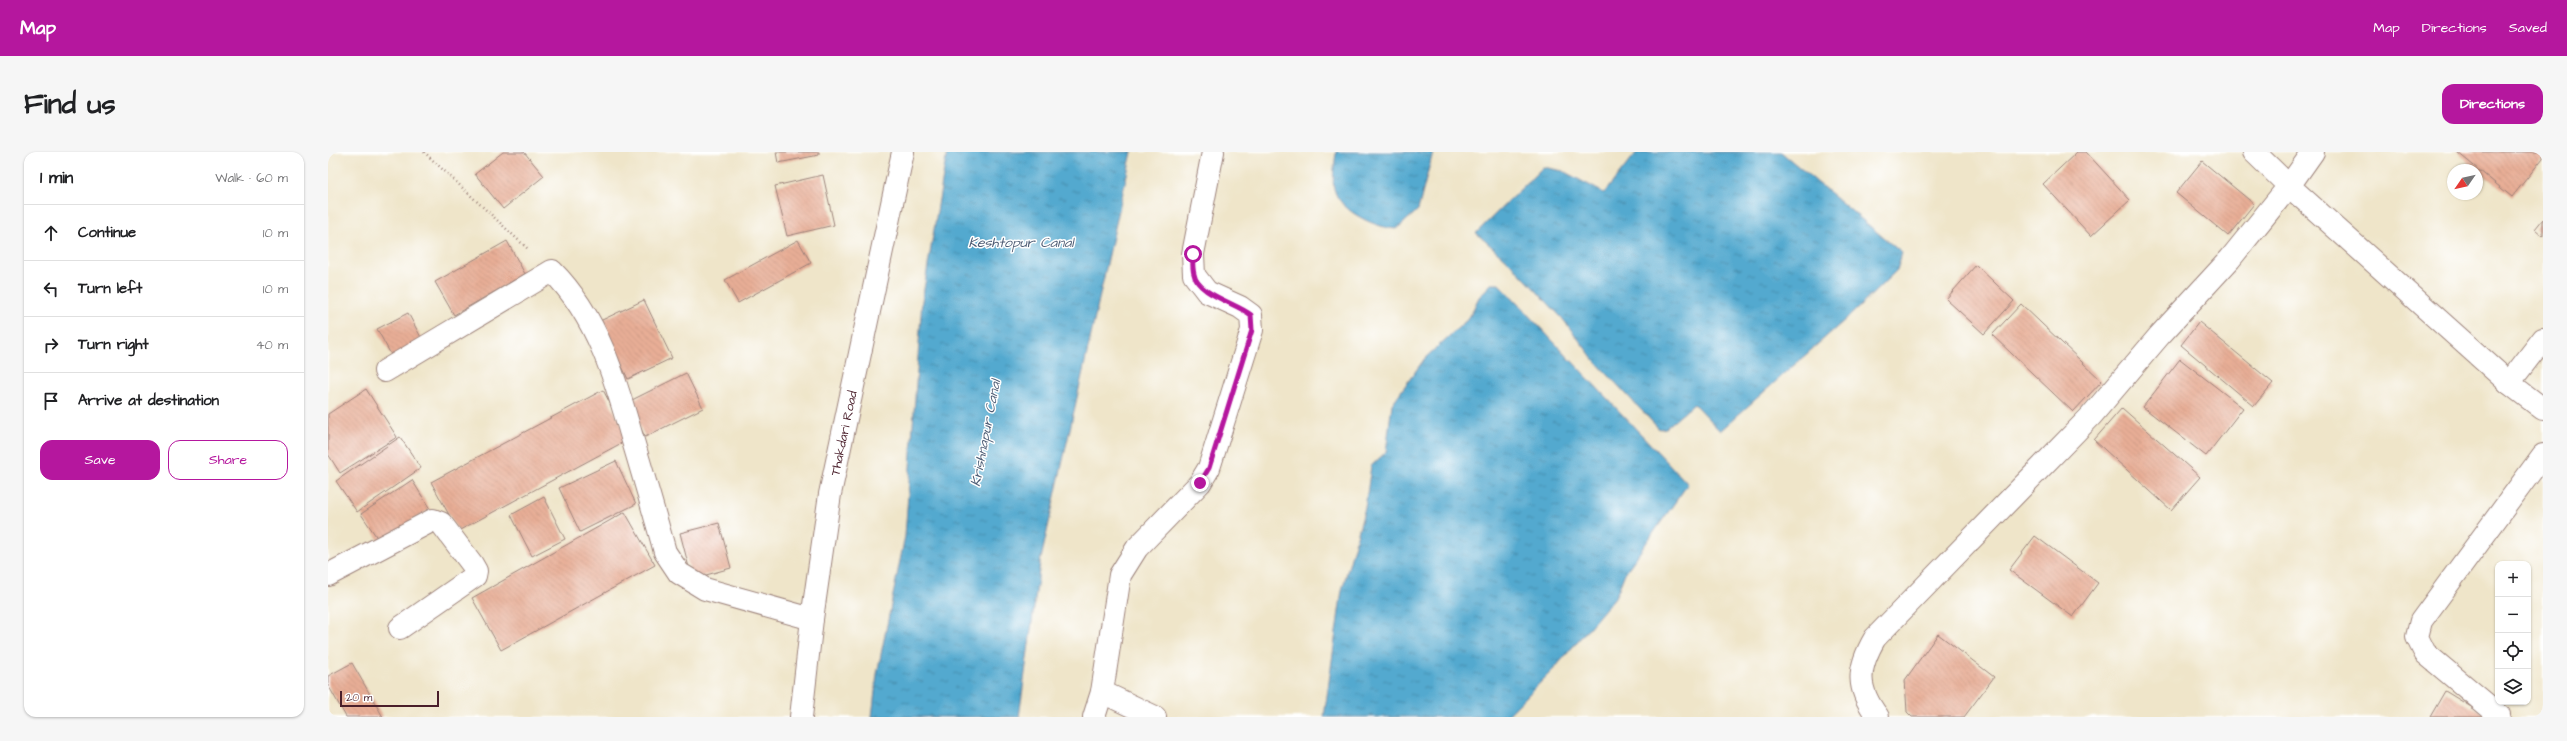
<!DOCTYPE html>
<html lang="en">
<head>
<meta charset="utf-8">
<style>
	body { margin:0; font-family:"Architects Daughter",sans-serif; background:#f6f6f6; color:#202124 }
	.controls { position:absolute; right:12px; bottom:12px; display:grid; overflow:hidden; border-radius:8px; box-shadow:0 1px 3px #0004 }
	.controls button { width:36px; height:36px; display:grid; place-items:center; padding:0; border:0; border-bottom:1px solid #e0e0e0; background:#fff; color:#202124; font:20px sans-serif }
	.compass { position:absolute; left:2119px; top:12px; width:36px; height:36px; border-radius:50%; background:#fff; box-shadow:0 1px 3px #0004; rotate:236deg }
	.scale { position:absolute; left:12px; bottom:10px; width:99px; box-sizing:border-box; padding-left:4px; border:2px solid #4a1f2b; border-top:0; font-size:11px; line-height:14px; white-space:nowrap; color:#4a1f2b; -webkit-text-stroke:3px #fff; paint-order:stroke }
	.stop { position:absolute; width:12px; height:12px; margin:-9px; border:3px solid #b5179e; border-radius:50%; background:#fff }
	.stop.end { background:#b5179e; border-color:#fff; box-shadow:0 1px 4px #0008 }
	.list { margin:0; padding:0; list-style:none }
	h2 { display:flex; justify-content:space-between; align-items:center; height:52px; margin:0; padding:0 16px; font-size:17px }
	h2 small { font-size:13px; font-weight:400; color:#757577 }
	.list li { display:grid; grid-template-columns:26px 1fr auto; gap:12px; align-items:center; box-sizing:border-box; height:56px; padding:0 16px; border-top:1px solid #e0e0e0 }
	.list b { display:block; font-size:15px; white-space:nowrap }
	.list em { font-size:13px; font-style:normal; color:#757577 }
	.actions { display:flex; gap:8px; padding:12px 16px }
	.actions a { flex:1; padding:9px 0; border:1px solid #b5179e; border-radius:12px; text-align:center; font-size:14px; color:#b5179e }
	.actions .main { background:#b5179e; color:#fff }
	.icon { flex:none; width:22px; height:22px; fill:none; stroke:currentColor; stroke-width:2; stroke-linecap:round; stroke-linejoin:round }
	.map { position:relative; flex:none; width:2215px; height:565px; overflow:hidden; border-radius:12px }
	header { display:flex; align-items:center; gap:24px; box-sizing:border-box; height:56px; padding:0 20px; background:#b5179e; color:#fff }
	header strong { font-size:19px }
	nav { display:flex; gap:22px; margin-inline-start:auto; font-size:14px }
	.intro { display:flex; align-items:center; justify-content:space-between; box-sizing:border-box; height:96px; padding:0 24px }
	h1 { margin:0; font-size:28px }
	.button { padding:10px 18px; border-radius:12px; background:#b5179e; color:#fff; font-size:14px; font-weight:700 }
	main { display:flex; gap:24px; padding:0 24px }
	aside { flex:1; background:#fff; border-radius:12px; box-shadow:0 1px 3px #0004 }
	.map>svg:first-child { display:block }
</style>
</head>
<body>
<header>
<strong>Map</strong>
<nav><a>Map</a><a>Directions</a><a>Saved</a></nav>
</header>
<div class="intro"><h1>Find us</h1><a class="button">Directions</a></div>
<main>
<aside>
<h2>1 min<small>Walk · 60 m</small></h2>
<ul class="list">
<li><svg class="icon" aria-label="ahead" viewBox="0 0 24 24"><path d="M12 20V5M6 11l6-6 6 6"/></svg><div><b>Continue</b></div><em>10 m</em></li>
<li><svg class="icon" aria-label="left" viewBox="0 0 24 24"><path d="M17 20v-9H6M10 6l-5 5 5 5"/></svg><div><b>Turn left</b></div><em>10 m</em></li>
<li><svg class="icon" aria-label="right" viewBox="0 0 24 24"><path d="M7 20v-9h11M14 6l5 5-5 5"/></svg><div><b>Turn right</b></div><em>40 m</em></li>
<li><svg class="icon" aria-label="arrive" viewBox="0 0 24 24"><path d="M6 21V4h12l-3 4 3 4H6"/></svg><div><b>Arrive at destination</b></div></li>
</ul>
<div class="actions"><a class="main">Save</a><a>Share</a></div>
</aside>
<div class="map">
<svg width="2215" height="565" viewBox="0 0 2215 565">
	<defs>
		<pattern id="water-ripples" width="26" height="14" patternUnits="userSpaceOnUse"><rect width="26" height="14" fill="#52a9cf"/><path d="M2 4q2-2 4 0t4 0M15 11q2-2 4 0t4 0" fill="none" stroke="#4689a8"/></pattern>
		<pattern id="building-back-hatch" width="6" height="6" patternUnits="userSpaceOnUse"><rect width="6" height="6" fill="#e8ae96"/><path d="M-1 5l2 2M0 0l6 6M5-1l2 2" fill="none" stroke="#c89581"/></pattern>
	</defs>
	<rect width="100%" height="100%" fill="#fff"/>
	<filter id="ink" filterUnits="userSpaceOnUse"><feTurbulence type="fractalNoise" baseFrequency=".025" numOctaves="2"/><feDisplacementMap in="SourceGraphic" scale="8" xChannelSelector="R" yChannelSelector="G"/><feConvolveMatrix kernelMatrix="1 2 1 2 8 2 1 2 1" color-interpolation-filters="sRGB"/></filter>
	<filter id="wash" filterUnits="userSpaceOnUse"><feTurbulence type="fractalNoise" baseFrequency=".012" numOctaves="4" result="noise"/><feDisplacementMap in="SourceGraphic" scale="16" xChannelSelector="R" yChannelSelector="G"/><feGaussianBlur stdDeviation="0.9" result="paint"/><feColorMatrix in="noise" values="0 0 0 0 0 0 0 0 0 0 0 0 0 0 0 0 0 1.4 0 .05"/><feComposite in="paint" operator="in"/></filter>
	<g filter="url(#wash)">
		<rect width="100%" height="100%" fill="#efe5c9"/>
		<g fill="url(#water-ripples)" stroke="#4e647d">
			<path d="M619 0H804L712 411 691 565H544L549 522 577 384 594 149Z"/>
			<path d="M1008 0H1105L1090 58 1069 77C1049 76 1015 61 1007 40 1003 30 1007 11 1008 0Z"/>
			<path d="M1309 0H1453L1574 101 1569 118 1527 159 1392 279 1366 252 1338 276 1331 277 1267 209 1234 166 1181 110 1148 81 1215 15 1235 19 1276 41Z"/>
			<path d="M1163 132H1171L1360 332 1297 421 1288 444 1226 517 1178 565H996L1014 438 1037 356 1043 314 1058 300 1064 252 1097 206 1141 166 1151 145Z"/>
		</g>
		<g id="blocks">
			<g fill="url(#building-back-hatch)">
				<path d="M175 0H196L216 24 175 57 147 22Z"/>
				<path d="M448 0H491V3L450 11Z"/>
				<path d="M1749 0H1758L1802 48 1763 84 1715 32Z"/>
				<path d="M2129 0H2215V6L2184 45Z"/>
				<path d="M1874 9 1926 52 1900 84 1848 41Z"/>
				<path d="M495 23 506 73 459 84 447 34Z"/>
				<path d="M2215 67V84L2207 77Z"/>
				<path d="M470 88 483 111 410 151 397 128Z"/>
				<path d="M179 89 197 122 126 163 107 130Z"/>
				<path d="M1648 113 1686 149 1656 182 1618 147Z"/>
				<path d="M316 148 344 206 300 227 272 169Z"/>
				<path d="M1693 152 1774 229 1745 260 1664 183Z"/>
				<path d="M80 161 96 191 66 208 49 177Z"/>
				<path d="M1871 170 1945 231 1926 254 1853 193Z"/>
				<path d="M1852 207 1915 256 1878 304 1815 255Z"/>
				<path d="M358 221 375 256 317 285 300 250Z"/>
				<path d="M38 237 69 285 12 321 0 302V262Z"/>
				<path d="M275 238 301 287 130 379 103 330Z"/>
				<path d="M1794 256 1872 325 1843 358 1766 288Z"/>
				<path d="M72 285 93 316 29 360 8 329Z"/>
				<path d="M288 309 308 352 252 380 231 336Z"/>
				<path d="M84 328 102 357 52 390 33 362Z"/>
				<path d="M216 345 237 387 204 404 183 363Z"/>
				<path d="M297 360 327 413 173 498 144 446Z"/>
				<path d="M391 371 403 416 364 427 352 381Z"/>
				<path d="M1707 384 1770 431 1745 465 1681 418Z"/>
				<path d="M1610 482 1666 525 1636 565H1584L1579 560 1577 528Z"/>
				<path d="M24 511 55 565H18L0 533V524Z"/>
				<path d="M2117 539 2158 564 2157 565H2102Z"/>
			</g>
		</g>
	</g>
	<g filter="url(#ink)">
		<use href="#blocks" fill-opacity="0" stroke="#9c827a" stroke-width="1"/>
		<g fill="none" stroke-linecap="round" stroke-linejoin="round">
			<g stroke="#9c827a" stroke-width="24">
				<g id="minor">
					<path d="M1926 0 1961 34 2181 231 2215 257"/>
					<path d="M57 219 224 119C270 165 288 229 305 289 316 326 327 363 337 400L351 421 377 437 484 467"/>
					<path d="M2181 231 2215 187"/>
					<path d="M0 423 105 368 113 371 144 412 148 419 147 424 72 476"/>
					<path d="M774 540 827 565"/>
					<path d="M2171 563 2097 501 2089 485 2093 469 2215 303"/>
					<path d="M766 565 774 540 792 423 809 396 872 331 881 316 924 178 923 163 912 155 879 140 866 123 865 102 885 0"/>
					<path d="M1550 565C1528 536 1529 517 1547 486L1763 264 1832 183 1902 107 1961 34 1985 0"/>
				</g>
			</g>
			<g stroke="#9c827a" stroke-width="24">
				<path id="tertiary" d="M473 565 484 467 502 342 575 0"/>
			</g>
			<path stroke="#9c827a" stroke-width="2.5" stroke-dasharray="1 3" stroke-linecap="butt" d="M96 0 201 98"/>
			<use href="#minor" stroke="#fff" stroke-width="22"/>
			<use href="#tertiary" stroke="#fff" stroke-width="22"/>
		</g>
	</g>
	<g fill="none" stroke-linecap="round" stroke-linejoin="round" filter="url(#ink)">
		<path stroke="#b5179e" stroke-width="5" d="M865 102C865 109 864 115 866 122 869 142 908 151 923 163L924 178 881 316 872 331"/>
	</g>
	<g text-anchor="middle" stroke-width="3" stroke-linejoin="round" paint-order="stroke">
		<g font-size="13" fill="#4a1f2b" stroke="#fff">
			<text transform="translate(515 281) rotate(-78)" y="5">Thakdari Road</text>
		</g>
		<g font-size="14" font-style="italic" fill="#4e5d75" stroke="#fff">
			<text x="693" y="95">Keshtopur Canal</text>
			<text transform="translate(657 281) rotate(-79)" y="5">Krishnapur Canal</text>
		</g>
	</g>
</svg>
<div class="controls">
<button>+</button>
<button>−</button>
<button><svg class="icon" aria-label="locate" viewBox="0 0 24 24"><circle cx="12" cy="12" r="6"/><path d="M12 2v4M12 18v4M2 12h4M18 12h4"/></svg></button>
<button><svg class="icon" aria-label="layers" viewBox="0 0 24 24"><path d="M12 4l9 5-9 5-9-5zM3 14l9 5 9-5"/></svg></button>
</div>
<svg class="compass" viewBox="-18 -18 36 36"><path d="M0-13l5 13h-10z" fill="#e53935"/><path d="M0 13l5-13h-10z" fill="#757577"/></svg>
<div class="scale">20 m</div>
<div class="stop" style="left:865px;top:102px"></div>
<div class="stop end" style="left:872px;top:331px"></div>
</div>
</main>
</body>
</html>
